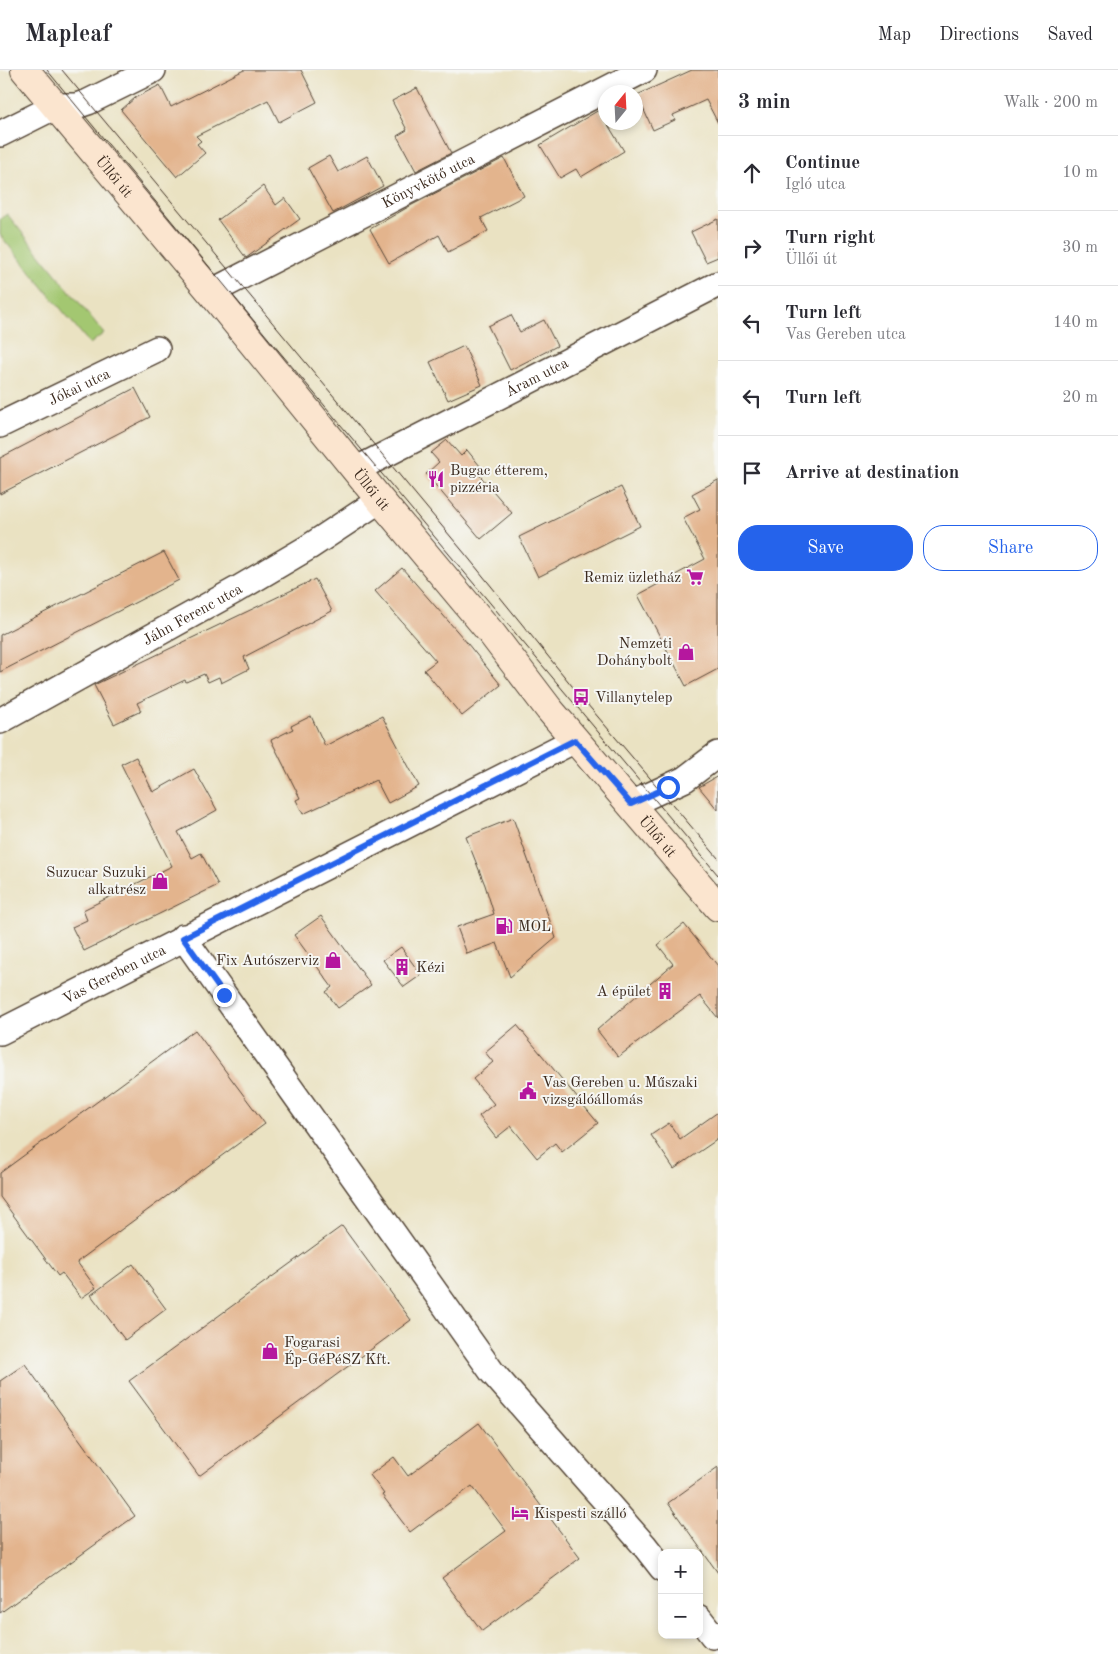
<!DOCTYPE html>
<html lang="en">
<head>
<meta charset="utf-8">
<style>
	body { margin:0; font-family:"Old Standard TT",serif; background:#f2f2f3; color:#2b2b33 }
	.controls { position:absolute; right:15px; bottom:15px; display:grid; overflow:hidden; border-radius:10px; box-shadow:0 2px 8px #0003 }
	.controls button { width:45px; height:45px; display:grid; place-items:center; padding:0; border:0; border-bottom:1px solid #e1e1e2; background:#fff; color:#2b2b33; font:25px sans-serif }
	.compass { position:absolute; left:598px; top:15px; width:45px; height:45px; border-radius:50%; background:#fff; box-shadow:0 2px 8px #0003; rotate:18deg }
	.stop { position:absolute; width:15px; height:15px; margin:-11px; border:4px solid #2563eb; border-radius:50%; background:#fff }
	.stop.end { background:#2563eb; border-color:#fff; box-shadow:0 1px 5px #0008 }
	.list { margin:0; padding:0; list-style:none }
	h2 { display:flex; justify-content:space-between; align-items:center; height:65px; margin:0; padding:0 20px; font-size:21px }
	h2 small { font-size:16px; font-weight:400; color:#7c7c81 }
	.list li { display:grid; grid-template-columns:32px 1fr auto; gap:15px; align-items:center; box-sizing:border-box; height:75px; padding:0 20px; border-top:1px solid #e1e1e2 }
	.list b { display:block; font-size:19px; white-space:nowrap }
	.list p { margin:0; font-size:16px; white-space:nowrap; color:#7c7c81 }
	.list em { font-size:16px; font-style:normal; color:#7c7c81 }
	.actions { display:flex; gap:10px; padding:15px 20px }
	.actions a { flex:1; padding:11px 0; border:1px solid #2563eb; border-radius:20px; text-align:center; font-size:18px; color:#2563eb }
	.actions .main { background:#2563eb; color:#fff }
	.icon { flex:none; width:28px; height:28px; fill:none; stroke:currentColor; stroke-width:2; stroke-linecap:round; stroke-linejoin:round }
	.map { position:relative; flex:none; width:718px; height:1584px; overflow:hidden }
	header { display:flex; align-items:center; gap:30px; box-sizing:border-box; height:70px; padding:0 25px; background:#fff; border-bottom:1px solid #e1e1e2 }
	header strong { font-size:24px }
	nav { display:flex; gap:28px; margin-inline-start:auto; font-size:18px }
	main { display:flex }
	aside { flex:1; background:#fff }
	.map>svg:first-child { display:block }
</style>
</head>
<body>
<header>
<strong>Mapleaf</strong>
<nav><a>Map</a><a>Directions</a><a>Saved</a></nav>
</header>
<main>
<div class="map">
<svg width="718" height="1584" viewBox="0 0 718 1584">
	<rect width="100%" height="100%" fill="#f6f6f2"/>
	<filter id="ink" filterUnits="userSpaceOnUse"><feTurbulence type="fractalNoise" baseFrequency=".02" numOctaves="2"/><feDisplacementMap in="SourceGraphic" scale="10" xChannelSelector="R" yChannelSelector="G"/><feConvolveMatrix kernelMatrix="1 2 1 2 8 2 1 2 1" color-interpolation-filters="sRGB"/></filter>
	<filter id="wash" filterUnits="userSpaceOnUse"><feTurbulence type="fractalNoise" baseFrequency=".0096" numOctaves="4" result="noise"/><feDisplacementMap in="SourceGraphic" scale="20" xChannelSelector="R" yChannelSelector="G"/><feGaussianBlur stdDeviation="1.12" result="paint"/><feColorMatrix in="noise" values="0 0 0 0 0 0 0 0 0 0 0 0 0 0 0 0 0 1.4 0 .05"/><feComposite in="paint" operator="in"/></filter>
	<g filter="url(#wash)">
		<rect width="100%" height="100%" fill="#eae2c2"/>
		<path fill="#a3c771" stroke="#6f7848" d="M7 144 104 263 90 274 0 165V149Z"/>
		<g id="blocks">
			<g fill="#e3b48d">
				<path d="M244 0H301L317 32 279 52 268 30 196 66 201 71 197 74 205 83 177 107 121 40 135 28 160 15 171 37Z"/>
				<path d="M692 0H718V53L706 30 673 45 675 50 653 60 637 25Z"/>
				<path d="M417 18 451 83 416 101 397 66 407 60 392 31Z"/>
				<path d="M599 40 624 81 581 107 576 99 560 108 540 75Z"/>
				<path d="M329 86 338 102 367 86 383 116 333 143 308 98Z"/>
				<path d="M504 88 524 126 481 148 488 161 448 182 439 165 389 193 370 159 410 136Z"/>
				<path d="M263 116 276 135 285 128 300 149 246 188 218 150Z"/>
				<path d="M718 149V187L706 192 691 162Z"/>
				<path d="M511 245 520 262 544 250 557 276 510 300 488 256Z"/>
				<path d="M464 276 482 315 448 330 430 292Z"/>
				<path d="M135 318 150 347 0 424V388Z"/>
				<path d="M447 370 461 386 467 380 480 396 475 400 512 443 481 469 426 404 439 392 431 383Z"/>
				<path d="M718 410V599L686 616 638 525 705 489 683 448 700 439 692 424Z"/>
				<path d="M621 417 640 456 538 507 519 467Z"/>
				<path d="M164 482 179 510 0 602V565Z"/>
				<path d="M402 498 463 568 501 615 462 646 424 600 436 591 375 521Z"/>
				<path d="M315 509 332 541 244 587 249 599 221 613 219 607 208 612 204 604 186 612 185 610 137 633 141 641 114 654 94 615Z"/>
				<path d="M311 646 325 676 382 646 419 716 388 733 376 710 303 744 296 730 300 728 271 670 293 659 291 656Z"/>
				<path d="M136 687 153 722 194 699 217 740 178 762 192 788 201 783 218 815 84 881 72 857 87 850 83 840 172 796 121 694Z"/>
				<path d="M718 706V740L699 717Z"/>
				<path d="M513 748 556 868 510 907 497 873 467 884 457 857 494 844 485 815 466 767Z"/>
				<path d="M321 846 371 915 338 938 326 922 332 917 294 865Z"/>
				<path d="M684 854 718 896V948L700 926 618 987 597 960 673 894 658 875Z"/>
				<path d="M401 877 421 905 404 917 383 890Z"/>
				<path d="M517 955 598 1053 562 1082 555 1073 537 1088 511 1056 496 1068 479 1046 494 1034 473 1009 493 992 485 982Z"/>
				<path d="M195 960 265 1054 77 1192 96 1218 81 1228 62 1203 58 1206 0 1127V1103Z"/>
				<path d="M718 1042V1069L674 1099 651 1065 669 1053 680 1069Z"/>
				<path d="M342 1156 411 1250 199 1406 129 1311Z"/>
				<path d="M133 1194 166 1239 125 1270 91 1225Z"/>
				<path d="M25 1294 135 1446 0 1543V1311Z"/>
				<path d="M479 1353 580 1488 482 1561 442 1508 506 1461 472 1416 410 1462 382 1425 384 1424 370 1405 394 1387 408 1406Z"/>
				<path d="M718 1397V1503L668 1433Z"/>
			</g>
		</g>
	</g>
	<g filter="url(#ink)">
		<use href="#blocks" fill-opacity="0" stroke="#554637" stroke-width="1"/>
		<g fill="none" stroke-linecap="round" stroke-linejoin="round">
			<g stroke="#554637" stroke-width="28">
				<g id="street">
					<path d="M0 64 56 36H76L88 32 153 0"/>
					<path id="s1" d="M211 222 644 0"/>
					<path id="s2" d="M0 355 157 279"/>
					<path id="s3" d="M355 400 718 214"/>
					<path id="s4" d="M0 651 236 520 309 477 380 430"/>
					<path d="M631 734 685 709 718 684"/>
					<path d="M183 867 492 1302 644 1475 662 1498"/>
					<path id="s5" d="M0 962 575 670"/>
					<path d="M699 1548 713 1566"/>
				</g>
			</g>
			<g stroke="#554637" stroke-width="30">
				<g id="secondary">
					<path id="s6" d="M25 0 211 222 380 430 492 564 549 639 718 837"/>
				</g>
			</g>
			<use href="#street" stroke="#fff" stroke-width="25"/>
			<use href="#secondary" stroke="#fbe5cf" stroke-width="28"/>
			<g stroke="#3b2a1e" stroke-width="1">
				<path d="M47 0 273 274 718 805"/>
				<path d="M62 0 466 485 581 627 718 788"/>
			</g>
		</g>
	</g>
	<g fill="none" stroke-linecap="round" stroke-linejoin="round" filter="url(#ink)">
		<path stroke="#2563eb" stroke-width="6" d="M224 925 183 868 575 670 631 734 668 717"/>
	</g>
	<defs>
		<g id="restaurant-bare" transform="scale(1.35)"><path d="M-5-6h1v4h1v-4h1v4h1v-4h1v5L-1.5 .5V6h-2V.5L-5-1ZM5-6V6H3V1.5H1.5Q1.5-4 5-6Z" fill="#b5179e" stroke="#f6f6f2" stroke-width="2.5" paint-order="stroke"/></g>
		<g id="supermarket-bare" transform="scale(1.35)"><path d="M-6-5.5h2.5l.6 2H6L4.5 2H-2.5L-4.4-4H-6ZM-1.5 3.2a1.3 1.3 0 1 0 .1 0ZM3 3.2a1.3 1.3 0 1 0 .1 0Z" fill="#b5179e" stroke="#f6f6f2" stroke-width="2.5" paint-order="stroke"/></g>
		<g id="shop-bare" transform="scale(1.35)"><path d="M-5-2.5h2.3a2.7 3.5 0 0 1 5.4 0H5L5.5 6h-11ZM-1.5-2.5h3a1.5 2.3 0 0 0-3 0Z" fill="#b5179e" stroke="#f6f6f2" stroke-width="2.5" paint-order="stroke"/></g>
		<g id="bus-bare" transform="scale(1.35)"><path d="M-5-6H5V4H4V6H2V4H-2V6H-4V4H-5ZM-3.5-4V0h7V-4ZM-3.5 1.2v1.5H-2V1.2ZM2 1.2v1.5H3.5V1.2Z" fill="#b5179e" stroke="#f6f6f2" stroke-width="2.5" paint-order="stroke"/></g>
		<g id="fuel-bare" transform="scale(1.35)"><path d="M-5.5-6h7V0h2V4h1.3V-2.5L3-4.5l.8-.8L6-3V5H2.5V1h-1V6h-7ZM-4.2-4.7v3.2H.2V-4.7Z" fill="#b5179e" stroke="#f6f6f2" stroke-width="2.5" paint-order="stroke"/></g>
		<g id="building-bare" transform="scale(1.35)"><path d="M-4-6H4V6H1V3H-1V6H-4ZM-2.5-4.3h1.7v1.8h-1.7ZM.8-4.3h1.7v1.8H.8ZM-2.5-1h1.7V.8h-1.7ZM.8-1h1.7V.8H.8Z" fill="#b5179e" stroke="#f6f6f2" stroke-width="2.5" paint-order="stroke"/></g>
		<g id="civic-bare" transform="scale(1.35)"><path d="M-.6-6.5H3V-4.5H.6V-3L4-1V1h2V6H-6V1h2V-1L-.6-3ZM-1.2 2.5V6h2.4V2.5Z" fill="#b5179e" stroke="#f6f6f2" stroke-width="2.5" paint-order="stroke"/></g>
		<g id="hotel-bare" transform="scale(1.35)"><path d="M-6-4.5h1.5V1H6V5H4.5V3h-9V5H-6ZM-4 0a1.8 1.8 0 1 1 3.6 0ZM.5 0V-2.5h3Q6-2.5 6 0Z" fill="#b5179e" stroke="#f6f6f2" stroke-width="2.5" paint-order="stroke"/></g>
	</defs>
	<g fill-rule="evenodd">
		<use href="#restaurant-bare" x="436" y="409"/>
		<use href="#supermarket-bare" x="695" y="507"/>
		<use href="#shop-bare" x="686" y="582"/>
		<use href="#bus-bare" x="581" y="627"/>
		<use href="#shop-bare" x="160" y="811"/>
		<use href="#fuel-bare" x="504" y="856"/>
		<use href="#shop-bare" x="333" y="890"/>
		<use href="#building-bare" x="402" y="897"/>
		<use href="#building-bare" x="665" y="921"/>
		<use href="#civic-bare" x="528" y="1021"/>
		<use href="#shop-bare" x="270" y="1281"/>
		<use href="#hotel-bare" x="520" y="1443"/>
	</g>
	<g text-anchor="middle" stroke-width="4" stroke-linejoin="round" paint-order="stroke">
		<g font-size="15" fill="#3b2a1e" stroke="#f6f6f2">
			<text dy="5" stroke="none"><textPath href="#s6" startOffset="139">Üllői út</textPath></text>
			<text dy="5" stroke="none"><textPath href="#s1" startOffset="244">Könyvkötő utca</textPath></text>
			<text dy="5" stroke="none"><textPath href="#s3" startOffset="204">Áram utca</textPath></text>
			<text dy="5" stroke="none"><textPath href="#s2" startOffset="88">Jókai utca</textPath></text>
			<text dy="5" stroke="none"><textPath href="#s6" startOffset="544">Üllői út</textPath></text>
			<text dy="5" stroke="none"><textPath href="#s4" startOffset="220">Jáhn Ferenc utca</textPath></text>
			<text dy="5" stroke="none"><textPath href="#s6" startOffset="994">Üllői út</textPath></text>
			<text dy="5" stroke="none"><textPath href="#s5" startOffset="128">Vas Gereben utca</textPath></text>
		</g>
		<g font-size="15" fill="#3b2a1e" stroke="#f6f6f2" text-anchor="start">
			<text x="450" y="405">Bugac étterem,<tspan x="450" dy="17">pizzéria</tspan></text>
			<text x="681" y="512" text-anchor="end">Remiz üzletház</text>
			<text x="672" y="578" text-anchor="end">Nemzeti<tspan x="672" dy="17">Dohánybolt</tspan></text>
			<text x="595" y="632">Villanytelep</text>
			<text x="146" y="807" text-anchor="end">Suzucar Suzuki<tspan x="146" dy="17">alkatrész</tspan></text>
			<text x="518" y="861">MOL</text>
			<text x="319" y="895" text-anchor="end">Fix Autószerviz</text>
			<text x="416" y="902">Kézi</text>
			<text x="651" y="926" text-anchor="end">A épület</text>
			<text x="542" y="1017">Vas Gereben u. Műszaki<tspan x="542" dy="17">vizsgálóállomás</tspan></text>
			<text x="284" y="1277">Fogarasi<tspan x="284" dy="17">Ép-GéPéSZ Kft.</tspan></text>
			<text x="534" y="1448">Kispesti szálló</text>
		</g>
	</g>
</svg>
<div class="controls">
<button>+</button>
<button>−</button>
</div>
<svg class="compass" viewBox="-18 -18 36 36"><path d="M0-13l5 13h-10z" fill="#e53935"/><path d="M0 13l5-13h-10z" fill="#7c7c81"/></svg>
<div class="stop" style="left:668px;top:717px"></div>
<div class="stop end" style="left:224px;top:925px"></div>
</div>
<aside>
<h2>3 min<small>Walk · 200 m</small></h2>
<ul class="list">
<li><svg class="icon" aria-label="ahead" viewBox="0 0 24 24"><path d="M12 20V5M6 11l6-6 6 6"/></svg><div><b>Continue</b><p>Igló utca</p></div><em>10 m</em></li>
<li><svg class="icon" aria-label="right" viewBox="0 0 24 24"><path d="M7 20v-9h11M14 6l5 5-5 5"/></svg><div><b>Turn right</b><p>Üllői út</p></div><em>30 m</em></li>
<li><svg class="icon" aria-label="left" viewBox="0 0 24 24"><path d="M17 20v-9H6M10 6l-5 5 5 5"/></svg><div><b>Turn left</b><p>Vas Gereben utca</p></div><em>140 m</em></li>
<li><svg class="icon" aria-label="left" viewBox="0 0 24 24"><path d="M17 20v-9H6M10 6l-5 5 5 5"/></svg><div><b>Turn left</b></div><em>20 m</em></li>
<li><svg class="icon" aria-label="arrive" viewBox="0 0 24 24"><path d="M6 21V4h12l-3 4 3 4H6"/></svg><div><b>Arrive at destination</b></div></li>
</ul>
<div class="actions"><a class="main">Save</a><a>Share</a></div>
</aside>
</main>
</body>
</html>
